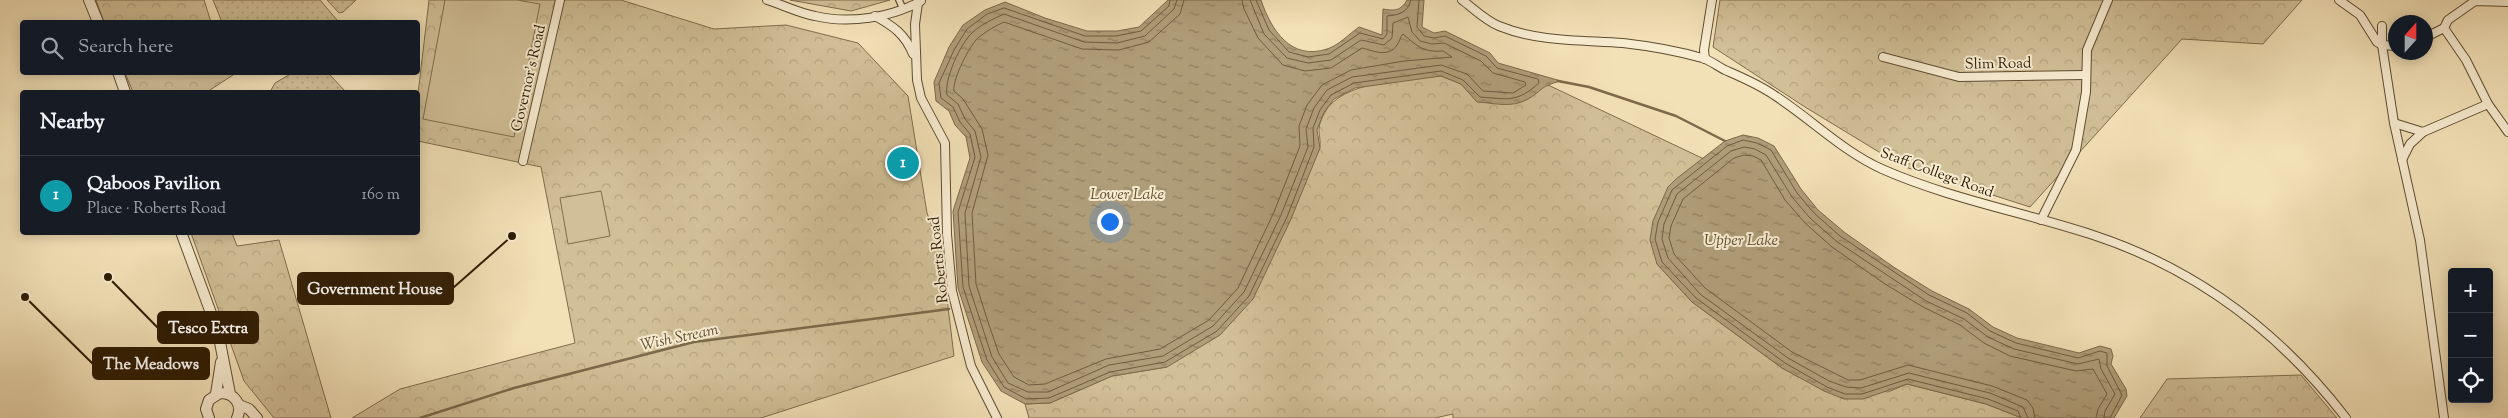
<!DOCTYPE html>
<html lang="en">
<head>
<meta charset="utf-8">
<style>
	body { margin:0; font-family:"Sorts Mill Goudy",serif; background:#20242c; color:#f1f3f6 }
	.controls { position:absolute; right:15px; bottom:15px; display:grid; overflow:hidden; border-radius:5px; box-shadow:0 2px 12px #0003 }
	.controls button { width:45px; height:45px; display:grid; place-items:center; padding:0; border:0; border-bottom:1px solid #363941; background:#171b24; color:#f1f3f6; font:25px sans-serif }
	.compass { position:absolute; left:2388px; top:15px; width:45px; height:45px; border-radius:50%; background:#171b24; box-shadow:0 2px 12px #0003; rotate:21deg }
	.you { position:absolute; left:1109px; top:221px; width:18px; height:18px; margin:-12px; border:4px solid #fff; border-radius:50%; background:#1a73e8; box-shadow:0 0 0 8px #1a73e833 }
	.badge { display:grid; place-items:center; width:32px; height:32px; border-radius:50%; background:#d93025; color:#fff; font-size:16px; font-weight:700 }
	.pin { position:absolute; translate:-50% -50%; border:2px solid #fff; box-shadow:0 1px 5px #0006 }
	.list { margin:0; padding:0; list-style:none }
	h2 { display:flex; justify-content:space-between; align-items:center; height:65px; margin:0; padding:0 20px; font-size:21px }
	h2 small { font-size:16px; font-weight:400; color:#9ea1a6 }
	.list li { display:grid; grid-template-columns:32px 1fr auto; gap:15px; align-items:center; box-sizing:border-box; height:80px; padding:0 20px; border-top:1px solid #363941 }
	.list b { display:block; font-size:19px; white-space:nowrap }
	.list p { margin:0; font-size:16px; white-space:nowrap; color:#9ea1a6 }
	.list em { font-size:16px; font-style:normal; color:#9ea1a6 }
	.icon { flex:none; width:28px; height:28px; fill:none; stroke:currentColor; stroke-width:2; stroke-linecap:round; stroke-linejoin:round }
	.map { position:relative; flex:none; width:2508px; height:418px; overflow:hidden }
	.search { position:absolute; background:#171b24; box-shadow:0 2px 12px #0003; left:20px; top:20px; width:400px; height:55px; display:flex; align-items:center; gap:12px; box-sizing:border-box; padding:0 18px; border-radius:5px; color:#9ea1a6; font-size:19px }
	.panel { position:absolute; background:#171b24; box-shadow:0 2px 12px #0003; left:20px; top:90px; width:400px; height:145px; border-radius:5px }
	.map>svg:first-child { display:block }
</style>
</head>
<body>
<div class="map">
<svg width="2508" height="418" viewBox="0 0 2508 418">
	<defs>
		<pattern id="grass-dots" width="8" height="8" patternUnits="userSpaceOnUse" patternTransform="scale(1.25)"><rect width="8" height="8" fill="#d1bf97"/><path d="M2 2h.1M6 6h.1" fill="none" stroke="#b4a480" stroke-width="1.8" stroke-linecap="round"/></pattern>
		<pattern id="forest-crowns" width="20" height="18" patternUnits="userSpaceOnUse" patternTransform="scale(1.25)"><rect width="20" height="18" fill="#d1bf97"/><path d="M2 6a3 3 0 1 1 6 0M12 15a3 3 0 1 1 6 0" fill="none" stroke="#b4a480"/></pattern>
		<pattern id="water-ripples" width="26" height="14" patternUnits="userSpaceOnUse" patternTransform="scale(1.25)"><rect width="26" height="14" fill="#af9d79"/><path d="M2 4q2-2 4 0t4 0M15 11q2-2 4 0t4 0" fill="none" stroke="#8f7f61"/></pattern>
	</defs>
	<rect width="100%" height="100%" fill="#f2e0b6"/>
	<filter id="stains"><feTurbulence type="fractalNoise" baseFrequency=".004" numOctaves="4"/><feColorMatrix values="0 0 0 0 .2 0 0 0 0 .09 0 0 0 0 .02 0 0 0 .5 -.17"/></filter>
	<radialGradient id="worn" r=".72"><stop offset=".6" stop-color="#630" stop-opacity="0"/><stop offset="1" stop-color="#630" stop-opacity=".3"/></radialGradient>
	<g fill="url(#grass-dots)" stroke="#7f6d4c">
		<path d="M213 0H320L337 20 335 22H222Z"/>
		<path d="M327 0H356L343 12 339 13Z"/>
		<path d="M294 72 328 73 346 92H270L275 83Z"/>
	</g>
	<g fill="url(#forest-crowns)" stroke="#7f6d4c">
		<path d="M96 0H204L211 22H104Z"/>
		<path d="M429 0H621L714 29 786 25 858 43 908 96 927 213 941 250 954 356 761 418H352L400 389 575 343 541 167 418 141V94Z"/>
		<path d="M790 0H890L851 11Z"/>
		<path d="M1720 0H2302L2263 44 2182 39 2030 207 1902 166 1805 107 1713 47Z"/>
		<path d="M125 73H236L207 92H133Z"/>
		<path d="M1441 76 1461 84 1478 102 1526 100 1546 84 1704 159 1668 187 1657 264 1692 302 1782 368 1802 378 1888 392 1907 384 1986 404 2022 418H1453V414L1435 418H1029L1025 404 1050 403 1112 376 1167 367 1313 161C1315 157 1319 152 1320 147 1321 132 1315 131 1324 114 1340 80 1408 80 1441 76Z"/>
		<path d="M191 233H232L237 246 279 240 331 418H274L244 381Z"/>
		<path d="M2301 375 2337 418H2140L2167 379Z"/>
	</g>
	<g fill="#d1bf97" stroke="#7f6d4c">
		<path d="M445 0H517L540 4 514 137 423 119Z"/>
		<path d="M601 191 610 236 568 244 560 198Z"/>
	</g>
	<g fill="url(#water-ripples)" stroke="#7b6949">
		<path d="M1168 0H1261C1271 30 1291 61 1327 49 1338 46 1349 34 1359 27L1382 35 1383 9C1394 11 1401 11 1407 0H1424L1422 27 1434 33 1445 31 1490 53 1498 63 1561 81C1539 86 1542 92 1526 100 1512 108 1493 103 1477 102L1461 84 1441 76 1355 88 1334 99 1324 112 1317 130 1320 148 1291 219 1253 299 1220 335 1167 367 1112 376 1050 403 1025 404 1001 391 982 362 958 288 953 211 970 158 966 137 955 125 949 111 936 101 934 82 949 47 963 25 985 10 1005 2 1045 18 1087 31H1117L1139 27Z"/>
		<path d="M1743 135 1758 138 1774 146 1801 189 1818 210 1844 232 1895 268 1932 291 1969 309 1993 327 2017 338 2079 353 2100 346 2111 349 2113 356 2111 364 2126 389 2127 396 2114 418H2022L1986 404 1907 384 1863 399H1844L1824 391 1782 368 1692 302 1657 264 1650 240 1653 221 1668 187 1676 179 1725 141Z"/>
	</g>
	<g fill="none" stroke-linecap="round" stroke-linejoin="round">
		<g stroke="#6e5c3e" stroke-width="1">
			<path d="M1170 0 1169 6 1141 31 1116 36H1085L1004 8 987 14 967 29 954 50 939 83 941 98 953 107 960 122 970 134 975 157 958 212 963 287 987 360 1004 387 1026 399 1049 398 1110 372 1165 362 1217 331 1249 296 1287 217 1314 147 1313 128 1320 110 1331 95 1354 83 1441 71 1463 80 1480 97C1509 99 1516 103 1539 83L1538 79 1497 68 1486 56 1445 36 1434 38 1424 36 1417 27 1419 0"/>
			<path d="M1177 0 1174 9 1145 36 1117 43 1084 42 1004 14C993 19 982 24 973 32 961 42 944 79 947 95L958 104 965 119 975 131 981 157 965 213 969 286 992 357 1008 383 1028 392H1048L1109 365 1163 356 1213 326 1244 292 1281 215 1308 147 1306 129 1314 108 1327 90 1352 77 1441 65 1467 74 1483 91 1513 93 1526 85 1525 82 1493 73 1481 61 1444 43 1432 44 1420 41 1412 32 1408 17 1393 23 1392 38 1384 45 1361 40 1331 60 1308 63 1287 58 1264 34 1250 0"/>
			<path d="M1184 0 1180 14 1149 42 1119 50 1082 49 1004 22C995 26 987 31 979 37 970 44 952 80 954 91L963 99 982 129 988 155 972 213 976 284 988 322 999 354 1014 377 1029 385 1045 384 1106 359 1160 349 1209 320 1238 288 1274 212 1300 146 1299 126 1307 105 1322 85 1351 70 1404 61 1452 57 1443 51C1423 53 1416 45 1403 34 1400 37 1400 41 1397 45 1388 58 1374 51 1362 48L1331 68 1305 71 1283 65 1258 38 1244 9 1242 0"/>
			<path d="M1256 0 1269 30 1289 52 1308 57 1329 54 1360 33 1383 39 1387 34V16C1398 15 1408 13 1411 0"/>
			<path d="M2021 418 2018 411 1988 399 1908 379 1862 394H1845L1827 387 1785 363 1696 298 1662 262 1655 239 1658 222 1672 190 1727 146 1743 140 1757 143 1771 150 1797 193 1814 213 1840 236 1929 295 1967 313 1990 331 2016 343 2078 358 2100 351 2107 353V366L2122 395 2110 418"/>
			<path d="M2028 418 2023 407 1990 393 1909 373 1861 388 1846 387 1829 381 1788 358 1700 294 1668 258 1662 239 1664 224 1677 194 1731 151 1744 147 1755 149 1766 155 1792 197 1810 218 1836 241 1926 301 1964 319 1988 337 2014 349 2078 364 2099 359 2101 369 2115 394 2105 411 2104 418"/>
			<path d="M2035 418 2033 408 2027 400 1992 386 1908 365 1860 380H1848L1792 352 1705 288 1674 254 1669 238 1671 226 1683 199 1734 158 1744 155 1753 156 1761 160 1785 200 1805 223 1832 247 1885 284 1923 307 1960 325 1984 343 2010 356 2076 371 2093 369 2107 394 2098 409 2096 418"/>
		</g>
		<g stroke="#7b6949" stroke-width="2.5">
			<path d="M1558 81 1589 87 1676 116 1725 141"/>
			<path d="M420 418 514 388 694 342 949 309"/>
		</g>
		<g stroke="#5e4c2f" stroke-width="8">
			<path id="pedestrian" d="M899 0 903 9"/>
		</g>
		<g stroke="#5e4c2f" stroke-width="10">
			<g id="minor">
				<path d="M767 0C783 5 799 13 815 16 848 24 891 18 921 1"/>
				<path d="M1462 0C1473 8 1486 21 1499 26 1538 42 1582 40 1623 43 1649 46 1678 51 1702 58 1710 60 1717 66 1725 70 1741 77 1758 84 1774 95 1810 118 1842 151 1882 169 1950 199 2023 212 2093 235 2197 269 2279 331 2346 418"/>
				<path d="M2339 0 2360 15 2377 42 2382 45"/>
				<path d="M918 3 915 24 917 80 921 98 945 143 947 234 952 291 971 366 997 418"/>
				<path d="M875 16C893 26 905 34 913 54"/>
				<path d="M2382 26V45L2394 123 2420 240 2444 418"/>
				<path d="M2426 37 2444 28 2448 20 2475 1 2508 2"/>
				<path d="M2382 45 2396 46"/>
				<path d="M1883 57 1959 77 2085 75"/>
				<path d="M1705 59 1704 50 1712 0"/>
				<path d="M2488 104 2508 132"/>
				<path d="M2394 123 2423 132 2488 104 2466 60 2444 28"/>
				<path d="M2402 160 2410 144 2423 132"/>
				<path d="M523 161 560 0"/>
				<path d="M2041 220 2076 150 2086 92 2087 50 2108 0"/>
			</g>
		</g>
		<g stroke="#5e4c2f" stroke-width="12">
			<g id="tertiary">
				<path d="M89 0 98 22"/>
				<path d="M118 72 125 92"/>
				<path d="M181 232 218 332 230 394"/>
				<path d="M216 394 221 362"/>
				<path d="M239 405 249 409 257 418"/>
				<path d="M209 418 206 409 209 400 220 393C235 393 243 405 237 418"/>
			</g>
		</g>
		<use href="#pedestrian" stroke="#f7ebd0" stroke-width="5.5"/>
		<use href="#minor" stroke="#f7ebd0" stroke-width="8"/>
		<use href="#tertiary" stroke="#f7ebd0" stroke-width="10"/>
	</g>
	<g text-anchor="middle" stroke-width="4" stroke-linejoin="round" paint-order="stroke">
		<g font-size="15" fill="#2d1b02" stroke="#f7ebd0">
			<text transform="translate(1998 63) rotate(-1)" y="5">Slim Road</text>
			<text transform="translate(528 78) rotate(-77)" y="5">Governor's Road</text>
			<text transform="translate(1937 172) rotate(20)" y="5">Staff College Road</text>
			<text transform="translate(938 260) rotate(-96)" y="5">Roberts Road</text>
		</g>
		<g font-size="16" font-style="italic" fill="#614f32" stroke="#f7ebd0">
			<text x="1127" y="199">Lower Lake</text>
			<text x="1741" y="245">Upper Lake</text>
			<text transform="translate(679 336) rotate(-12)" y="6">Wish Stream</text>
		</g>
	</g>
	<path fill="none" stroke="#2d1b02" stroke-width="2" d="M512 236L453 288M108 277L158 328M25 297L93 364"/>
	<g fill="#2d1b02" stroke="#f7ebd0" stroke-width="2">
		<circle cx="512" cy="236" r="5"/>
		<circle cx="108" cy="277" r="5"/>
		<circle cx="25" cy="297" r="5"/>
	</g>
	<g fill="#2d1b02" stroke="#2d1b02" stroke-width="2">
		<rect x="298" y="273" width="155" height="31" rx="5"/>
		<rect x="158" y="312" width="100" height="31" rx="5"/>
		<rect x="93" y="348" width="116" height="31" rx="5"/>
	</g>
	<g font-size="16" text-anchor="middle" font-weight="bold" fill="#fff">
		<text x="375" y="294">Government House</text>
		<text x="208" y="333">Tesco Extra</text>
		<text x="151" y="369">The Meadows</text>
	</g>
	<rect width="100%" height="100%" filter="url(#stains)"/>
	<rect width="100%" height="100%" fill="url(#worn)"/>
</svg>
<div class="controls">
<button>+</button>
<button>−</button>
<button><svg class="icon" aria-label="locate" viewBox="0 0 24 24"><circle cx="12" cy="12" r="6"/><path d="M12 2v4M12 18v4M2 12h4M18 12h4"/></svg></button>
</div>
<svg class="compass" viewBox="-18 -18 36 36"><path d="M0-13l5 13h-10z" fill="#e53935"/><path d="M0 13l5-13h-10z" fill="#9ea1a6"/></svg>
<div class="you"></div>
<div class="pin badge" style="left:903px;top:163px;background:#0f9aa8">1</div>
<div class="search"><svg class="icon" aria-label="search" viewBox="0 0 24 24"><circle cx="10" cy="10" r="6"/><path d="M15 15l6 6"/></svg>Search here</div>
<section class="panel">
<h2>Nearby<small></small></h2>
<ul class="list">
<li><span class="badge" style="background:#0f9aa8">1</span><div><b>Qaboos Pavilion</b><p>Place · Roberts Road</p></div><em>160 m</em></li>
</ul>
</section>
</div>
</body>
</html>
